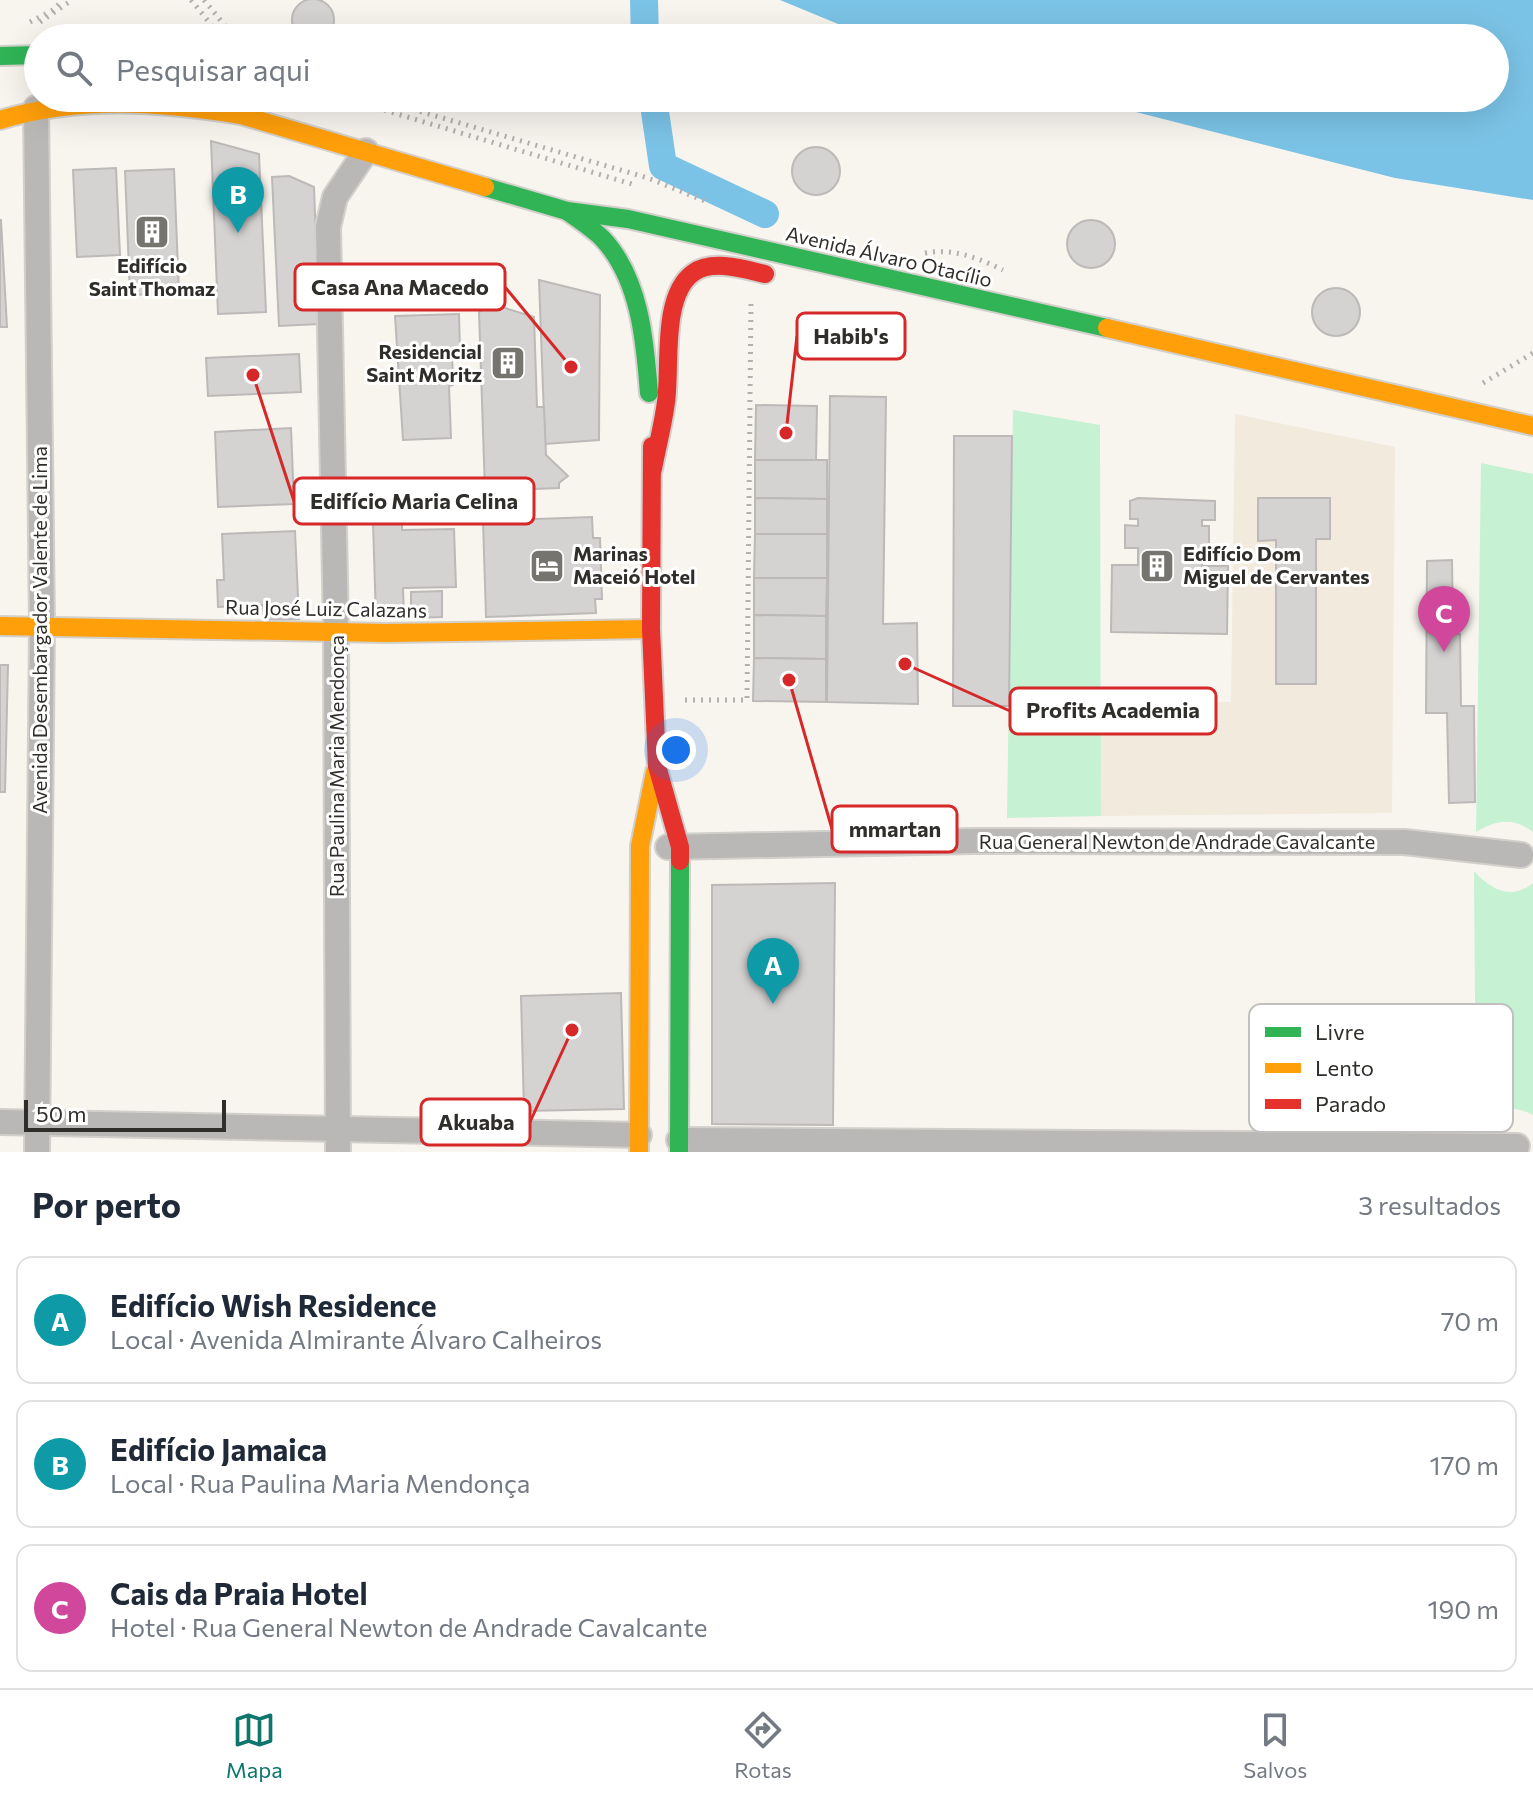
<!DOCTYPE html>
<html lang="pt">
<head>
<meta charset="utf-8">
<style>
	body { margin:0; font-family:Commissioner,sans-serif; background:#f2f2f3; color:#1f2937 }
	.scale { position:absolute; left:24px; bottom:20px; width:202px; box-sizing:border-box; padding-left:8px; border:4px solid #302e2a; border-top:0; font-size:22px; line-height:28px; white-space:nowrap; color:#302e2a; -webkit-text-stroke:6px #fff; paint-order:stroke }
	.you { position:absolute; left:676px; top:750px; width:28px; height:28px; margin:-20px; border:6px solid #fff; border-radius:50%; background:#1a73e8; box-shadow:0 0 0 12px #1a73e833 }
	.badge { display:grid; place-items:center; width:52px; height:52px; border-radius:50%; background:#0f766e; color:#fff; font-size:26px; font-weight:700 }
	.pin { position:absolute; translate:-50% -66px; filter:drop-shadow(0 2px 4px #0008) }
	.pin::after { content:''; position:absolute; top:42px; width:28px; height:24px; background:inherit; clip-path:polygon(0 0,100% 0,50% 100%) }
	.list { margin:0; padding:0; list-style:none }
	h2 { display:flex; justify-content:space-between; align-items:center; height:104px; margin:0; padding:0 32px; font-size:34px }
	h2 small { font-size:26px; font-weight:400; color:#747a83 }
	.list li { display:grid; grid-template-columns:52px 1fr auto; gap:24px; align-items:center; box-sizing:border-box; height:128px; margin:0 16px 16px; padding:0 16px; border:2px solid #e0e1e3; border-radius:16px }
	.list b { display:block; font-size:30px; white-space:nowrap }
	.list p { margin:0; font-size:26px; white-space:nowrap; color:#747a83 }
	.list em { font-size:26px; font-style:normal; color:#747a83 }
	.icon { flex:none; width:44px; height:44px; fill:none; stroke:currentColor; stroke-width:2; stroke-linecap:round; stroke-linejoin:round }
	.map { position:relative; flex:none; width:1533px; height:1152px; overflow:hidden }
	.search { position:absolute; background:#fff; box-shadow:0 8px 32px #0002; left:24px; right:24px; top:24px; height:88px; display:flex; align-items:center; gap:20px; box-sizing:border-box; padding:0 28px; border-radius:44px; color:#747a83; font-size:30px }
	.sheet { height:536px; background:#fff }
	nav { display:flex; justify-content:space-around; align-items:center; box-sizing:border-box; height:112px; border-top:2px solid #e0e1e3; background:#fff; font-size:22px; color:#747a83 }
	nav a { display:grid; justify-items:center; gap:4px }
	nav .on { color:#0f766e }
	.map>svg:first-child { display:block }
</style>
</head>
<body>
<div class="map">
<svg width="1533" height="1152" viewBox="0 0 1533 1152">
	<rect width="100%" height="100%" fill="#f8f5ef"/>
	<path fill="#f1eadd" d="M1235 414 1395 447 1392 813 1101 816V702H1231Z"/>
	<g fill="#c6f1d2">
		<path d="M1013 410 1100 425 1101 816 1007 818Z"/>
		<path d="M1481 463 1533 474V832C1513 817 1496 820 1476 832Z"/>
		<path d="M1474 871C1490 889 1511 901 1533 883V1115C1511 1103 1494 1109 1476 1126Z"/>
	</g>
	<path fill="#7bc3e6" d="M780 0H1533V200L1395 178 1081 98H1495V38H872Z"/>
	<g fill="none" stroke-linecap="round" stroke-linejoin="round">
		<g stroke="#7bc3e6" stroke-width="28">
			<path d="M644 0 645 38"/>
			<path d="M653 98 663 166 765 214"/>
		</g>
	</g>
	<g fill="#d5d2d2" stroke="#bcb9b8" stroke-width="2">
		<circle cx="313" cy="20" r="21"/>
		<path d="M211 141 259 154 266 312 218 314Z"/>
		<circle cx="816" cy="171" r="24"/>
		<path d="M116 168 120 255 77 257 73 170Z"/>
		<path d="M174 169 179 293 130 295 125 171Z"/>
		<path d="M289 176 314 187 319 324 279 326 272 177Z"/>
		<circle cx="1091" cy="244" r="24"/>
		<path d="M0 220H1L7 327H0Z"/>
		<path d="M539 280 600 295 599 440 545 444Z"/>
		<circle cx="1336" cy="312" r="24"/>
		<path d="M492 304 534 317 537 407H544L546 455 568 476 559 483V488L485 491 479 312Z"/>
		<path d="M459 314 460 353H452L453 385 449 386 451 438 403 440 395 316Z"/>
		<path d="M299 354 301 392 208 396 206 358Z"/>
		<path d="M830 396 886 397 883 624 917 623 918 704 827 702Z"/>
		<path d="M756 405 817 406 816 460H755Z"/>
		<path d="M291 428 294 504 218 507 215 432Z"/>
		<path d="M954 436H1012L1009 706H953Z"/>
		<path d="M755 460H827V499L755 498Z"/>
		<path d="M755 498 827 499V534H755Z"/>
		<path d="M1138 498 1215 501V520H1202V526H1209V548H1202V566H1228L1227 634 1111 632 1112 565H1138V548H1125V525L1138 526V519H1130V501Z"/>
		<path d="M1258 498H1330V539H1316V684H1276V540L1258 541Z"/>
		<path d="M592 517 593 538H600L602 599H595L596 613 486 617 483 521Z"/>
		<path d="M373 523H402V530L454 529 456 587 403 588 404 618H376Z"/>
		<path d="M295 531 299 619 264 620 263 605 218 607 217 580H224L222 534Z"/>
		<path d="M755 534H827V578H754Z"/>
		<path d="M1452 560 1453 634H1460L1461 706H1474L1475 802 1449 803 1447 713H1426L1427 561Z"/>
		<path d="M754 578H827L826 616 754 615Z"/>
		<path d="M442 591V617L411 618V592Z"/>
		<path d="M754 615 826 616V659L754 658Z"/>
		<path d="M754 658 826 659V702L753 701Z"/>
		<path d="M0 665H8L5 792H0Z"/>
		<path d="M835 883 833 1125 712 1124V885Z"/>
		<path d="M621 993 624 1109 524 1111 521 996Z"/>
	</g>
	<g fill="none" stroke-linecap="round" stroke-linejoin="round">
		<g stroke="#d3d0cc" stroke-width="28">
			<g id="street">
				<path d="M36 108 42 625 37 1152"/>
				<path d="M668 847 974 841 1404 842 1521 855"/>
				<path d="M0 1122 639 1135"/>
				<path d="M679 1140 1517 1146"/>
				<path d="M338 1152 336 632 328 227 335 197 366 151"/>
			</g>
		</g>
		<g stroke="#d3d0cc" stroke-width="22">
			<g id="fast">
				<path d="M0 56 38 55"/>
				<path d="M485 187 567 211 628 219 1107 328"/>
				<path d="M567 211C579 220 592 228 602 238 640 278 645 341 649 393"/>
				<path d="M679 1152 680 861"/>
			</g>
		</g>
		<g stroke="#d3d0cc" stroke-width="22">
			<g id="slow">
				<path d="M0 120C81 96 159 102 241 115L485 187"/>
				<path d="M1107 328 1533 426"/>
				<path d="M0 626 386 633 651 629"/>
				<path d="M639 1152 640 846 655 772"/>
			</g>
		</g>
		<g stroke="#d3d0cc" stroke-width="22">
			<g id="jam">
				<path d="M652 446 651 629 657 766 680 847V861"/>
				<path d="M653 469C657 447 663 425 666 402 671 367 661 296 693 273 712 259 744 269 765 274"/>
			</g>
		</g>
		<g stroke="#b2b0ae" stroke-width="5" stroke-dasharray="2 6" stroke-linecap="butt">
			<path d="M191 0 222 38"/>
			<path d="M204 0 235 38"/>
			<path d="M30 22 53 10 63 0"/>
			<path d="M40 22 72 0"/>
			<path d="M314 98 330 103 364 104 635 185"/>
			<path d="M374 98 648 178 705 201"/>
			<path d="M925 253C954 248 978 258 1003 270"/>
			<path d="M1483 383 1533 353"/>
			<path d="M685 700H747L751 300"/>
		</g>
		<use href="#street" stroke="#b9b8b6" stroke-width="24"/>
		<use href="#fast" stroke="#30b455" stroke-width="18"/>
		<use href="#slow" stroke="#ff9f0a" stroke-width="18"/>
		<use href="#jam" stroke="#e5322d" stroke-width="18"/>
	</g>
	<defs>
		<g id="building-square" transform="scale(1.8)"><rect x="-9" y="-9" width="18" height="18" rx="4" fill="#76746f" stroke="#fff"/><path d="M-4-6H4V6H1V3H-1V6H-4ZM-2.5-4.3h1.7v1.8h-1.7ZM.8-4.3h1.7v1.8H.8ZM-2.5-1h1.7V.8h-1.7ZM.8-1h1.7V.8H.8Z" fill="#fff"/></g>
		<g id="hotel-square" transform="scale(1.8)"><rect x="-9" y="-9" width="18" height="18" rx="4" fill="#76746f" stroke="#fff"/><path d="M-6-4.5h1.5V1H6V5H4.5V3h-9V5H-6ZM-4 0a1.8 1.8 0 1 1 3.6 0ZM.5 0V-2.5h3Q6-2.5 6 0Z" fill="#fff"/></g>
	</defs>
	<g fill-rule="evenodd">
		<use href="#building-square" x="152" y="232"/>
		<use href="#building-square" x="508" y="363"/>
		<use href="#hotel-square" x="547" y="566"/>
		<use href="#building-square" x="1157" y="566"/>
	</g>
	<g text-anchor="middle" stroke-width="6" stroke-linejoin="round" paint-order="stroke">
		<g font-size="20" fill="#302e2a" stroke="#fff">
			<text transform="translate(889 257) rotate(13)" y="7">Avenida Álvaro Otacílio</text>
			<text transform="translate(326 609) rotate(1)" y="7">Rua José Luiz Calazans</text>
			<text transform="translate(40 630) rotate(-90)" y="7">Avenida Desembargador Valente de Lima</text>
			<text transform="translate(337 766) rotate(-90)" y="7">Rua Paulina Maria Mendonça</text>
			<text x="1177" y="849">Rua General Newton de Andrade Cavalcante</text>
		</g>
		<g font-size="20" font-weight="bold" fill="#302e2a" stroke="#fff" text-anchor="start">
			<text x="152" y="273" text-anchor="middle">Edifício<tspan x="152" dy="23">Saint Thomaz</tspan></text>
			<text x="482" y="359" text-anchor="end">Residencial<tspan x="482" dy="23">Saint Moritz</tspan></text>
			<text x="573" y="561">Marinas<tspan x="573" dy="23">Maceió Hotel</tspan></text>
			<text x="1183" y="561">Edifício Dom<tspan x="1183" dy="23">Miguel de Cervantes</tspan></text>
		</g>
	</g>
	<rect x="1249" y="1004" width="264" height="128" rx="12" fill="#fff" stroke="#c1c0bf" stroke-width="2"/>
	<rect x="1265" y="1027" width="36" height="10" fill="#30b455"/>
	<rect x="1265" y="1063" width="36" height="10" fill="#ff9f0a"/>
	<rect x="1265" y="1099" width="36" height="10" fill="#e5322d"/>
	<g font-size="22" fill="#302e2a">
		<text x="1315" y="1040">Livre</text>
		<text x="1315" y="1076">Lento</text>
		<text x="1315" y="1112">Parado</text>
	</g>
	<path fill="none" stroke="#d62828" stroke-width="3" d="M571 367L505 287M786 433L797 336M253 375L294 501M905 664L1010 711M789 680L832 829M572 1030L530 1122"/>
	<g fill="#d62828" stroke="#fff" stroke-width="3">
		<circle cx="571" cy="367" r="8"/>
		<circle cx="786" cy="433" r="8"/>
		<circle cx="253" cy="375" r="8"/>
		<circle cx="905" cy="664" r="8"/>
		<circle cx="789" cy="680" r="8"/>
		<circle cx="572" cy="1030" r="8"/>
	</g>
	<g fill="#fff" stroke="#d62828" stroke-width="3">
		<rect x="295" y="264" width="210" height="46" rx="8"/>
		<rect x="797" y="313" width="108" height="46" rx="8"/>
		<rect x="294" y="478" width="240" height="46" rx="8"/>
		<rect x="1010" y="688" width="206" height="46" rx="8"/>
		<rect x="832" y="806" width="125" height="46" rx="8"/>
		<rect x="421" y="1099" width="109" height="46" rx="8"/>
	</g>
	<g font-size="22" text-anchor="middle" font-weight="bold" fill="#302e2a">
		<text x="400" y="295">Casa Ana Macedo</text>
		<text x="851" y="344">Habib's</text>
		<text x="414" y="509">Edifício Maria Celina</text>
		<text x="1113" y="718">Profits Academia</text>
		<text x="895" y="837">mmartan</text>
		<text x="476" y="1130">Akuaba</text>
	</g>
</svg>
<div class="scale">50 m</div>
<div class="you"></div>
<div class="pin badge" style="left:773px;top:1004px;background:#0f9aa8">A</div>
<div class="pin badge" style="left:238px;top:233px;background:#0f9aa8">B</div>
<div class="pin badge" style="left:1444px;top:652px;background:#d1479c">C</div>
<div class="search"><svg class="icon" aria-label="search" viewBox="0 0 24 24"><circle cx="10" cy="10" r="6"/><path d="M15 15l6 6"/></svg>Pesquisar aqui</div>
</div>
<section class="sheet">
<h2>Por perto<small>3 resultados</small></h2>
<ul class="list">
<li><span class="badge" style="background:#0f9aa8">A</span><div><b>Edifício Wish Residence</b><p>Local · Avenida Almirante Álvaro Calheiros</p></div><em>70 m</em></li>
<li><span class="badge" style="background:#0f9aa8">B</span><div><b>Edifício Jamaica</b><p>Local · Rua Paulina Maria Mendonça</p></div><em>170 m</em></li>
<li><span class="badge" style="background:#d1479c">C</span><div><b>Cais da Praia Hotel</b><p>Hotel · Rua General Newton de Andrade Cavalcante</p></div><em>190 m</em></li>
</ul>
</section>
<nav>
<a class="on"><svg class="icon" aria-label="map" viewBox="0 0 24 24"><path d="M3 6l6-2 6 2 6-2v14l-6 2-6-2-6 2zM9 4v14M15 6v14"/></svg>Mapa</a>
<a><svg class="icon" aria-label="directions" viewBox="0 0 24 24"><path d="M12 3l9 9-9 9-9-9zM9 14v-3h6M13 9l2 2-2 2"/></svg>Rotas</a>
<a><svg class="icon" aria-label="saved" viewBox="0 0 24 24"><path d="M7 4h10v16l-5-4-5 4z"/></svg>Salvos</a>
</nav>
</body>
</html>
